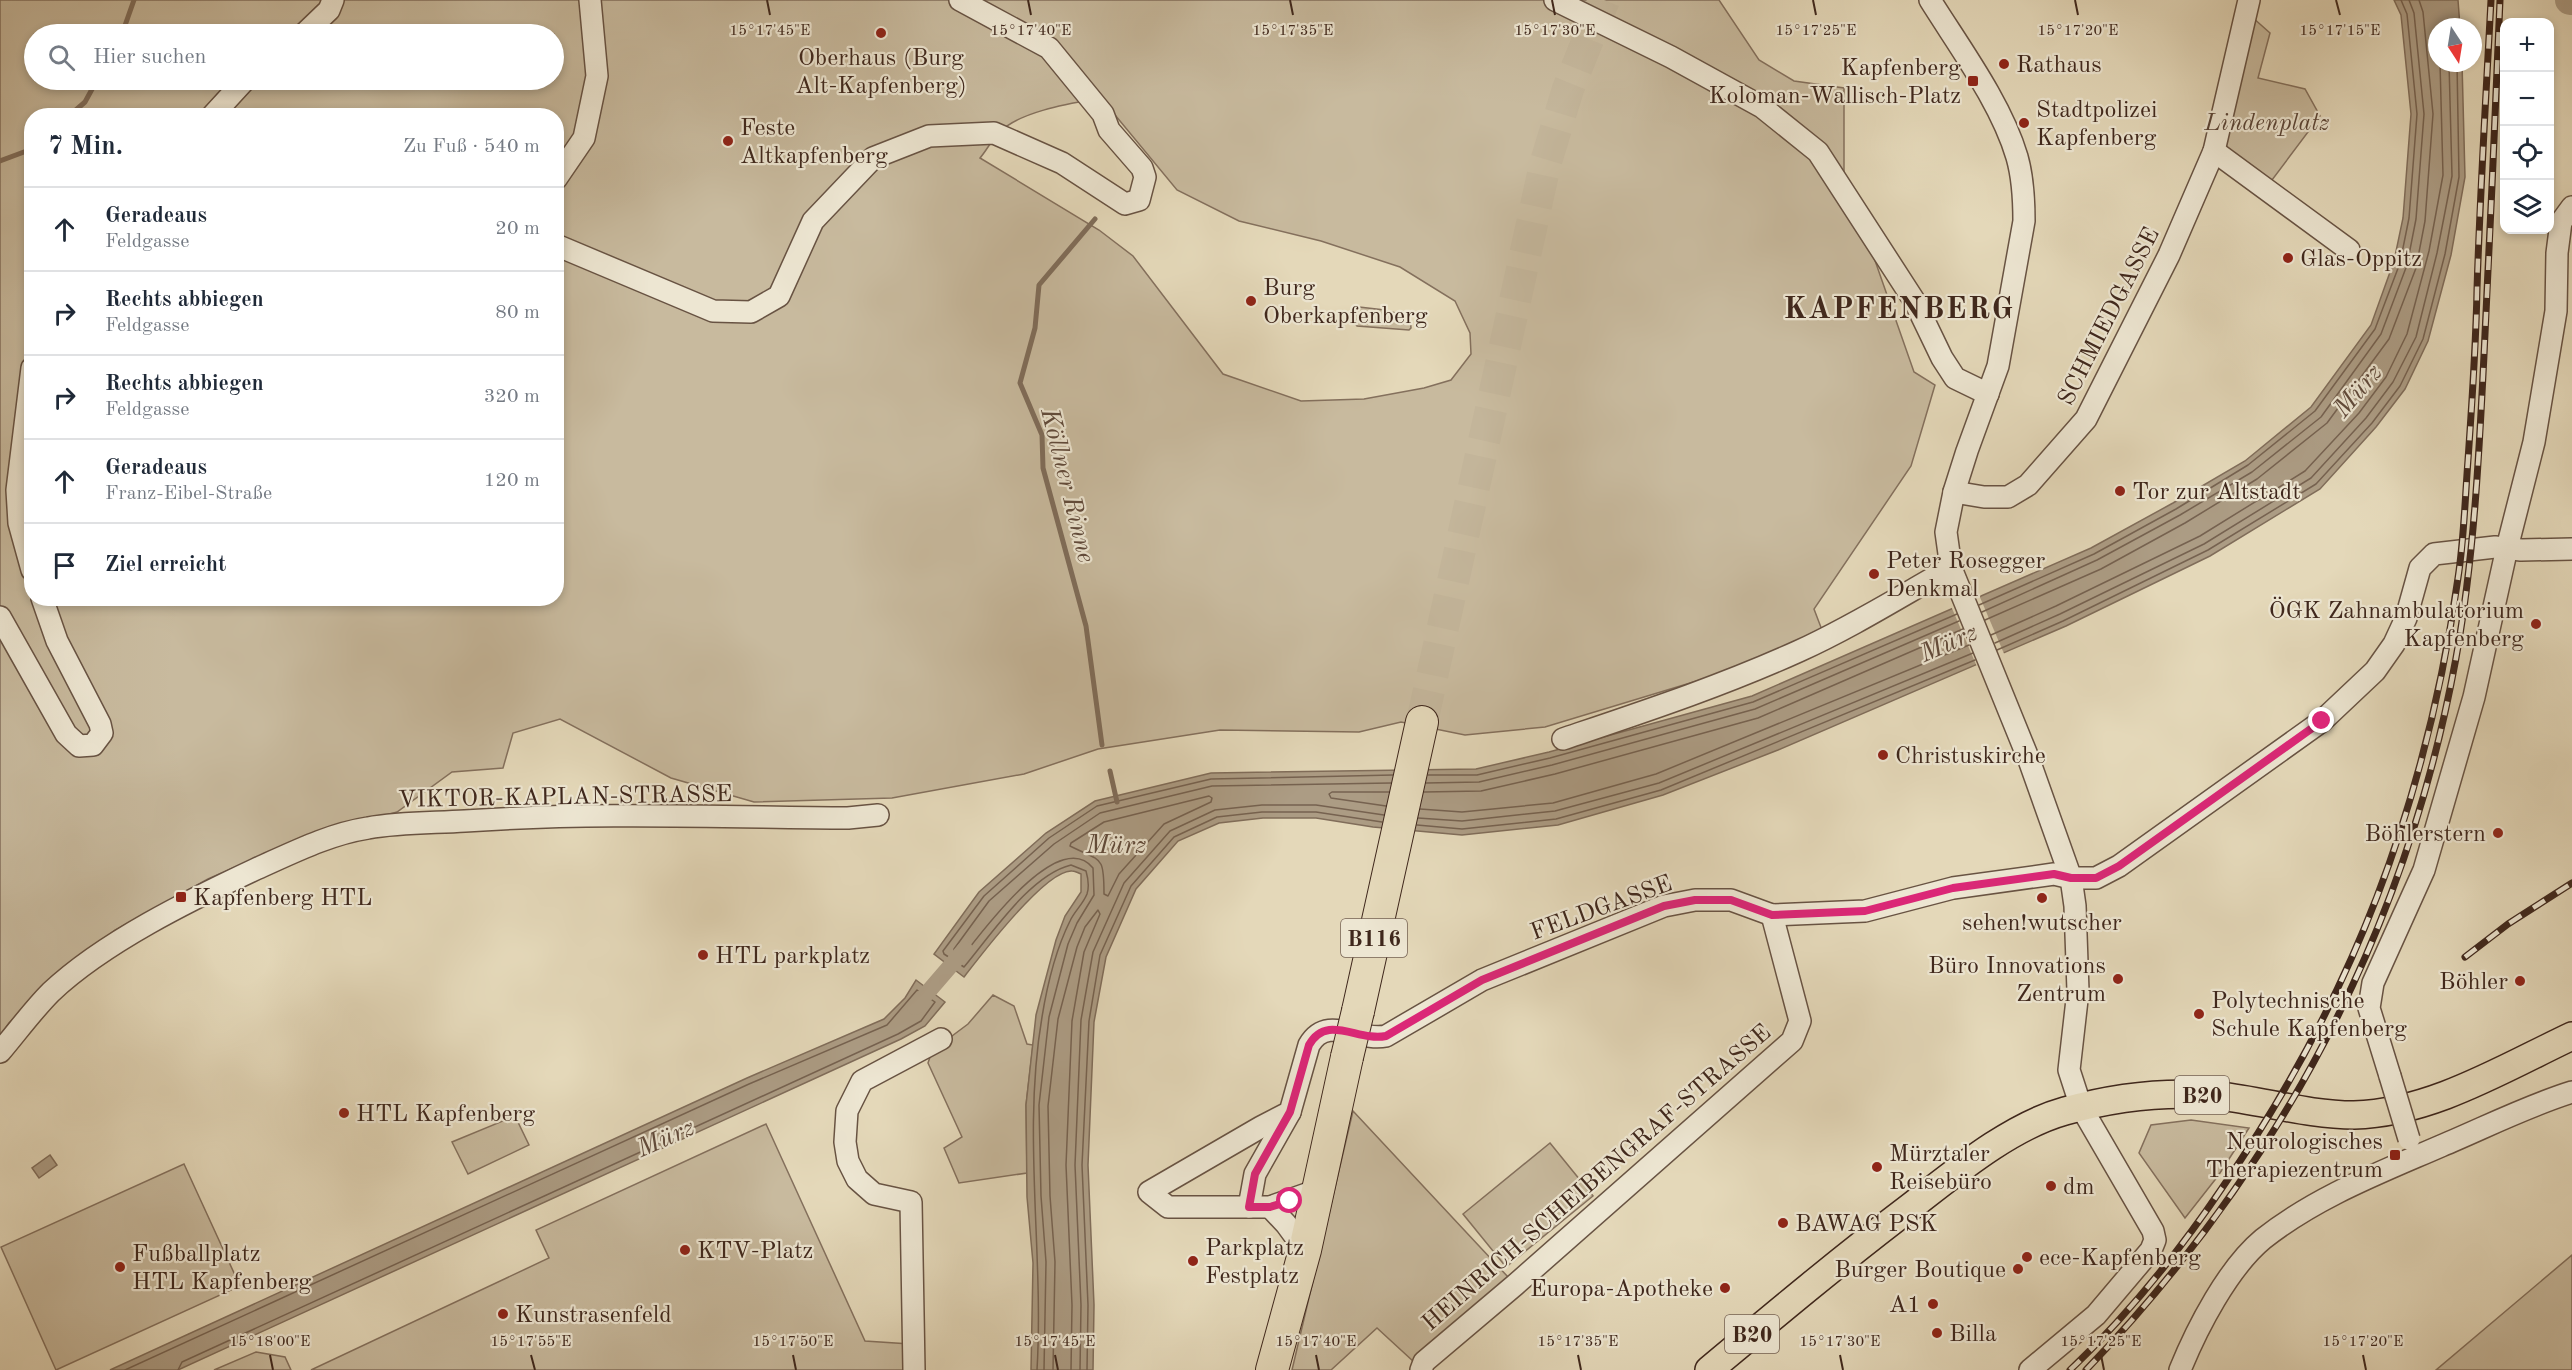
<!DOCTYPE html>
<html lang="de">
<head>
<meta charset="utf-8">
<style>
	body { margin:0; font-family:"Old Standard TT",serif; background:#f6f6f7; color:#1f2937 }
	.controls { position:absolute; right:18px; top:18px; display:grid; overflow:hidden; border-radius:12px; box-shadow:0 3px 9px #0003 }
	.controls button { width:54px; height:54px; display:grid; place-items:center; padding:0; border:0; border-bottom:2px solid #e0e1e3; background:#fff; color:#1f2937; font:30px sans-serif }
	.compass { position:absolute; left:2428px; top:18px; width:54px; height:54px; border-radius:50%; background:#fff; box-shadow:0 3px 9px #0003; rotate:168deg }
	.stop { position:absolute; width:18px; height:18px; margin:-14px; border:4px solid #db2777; border-radius:50%; background:#fff }
	.stop.end { background:#db2777; border-color:#fff; box-shadow:0 2px 6px #0008 }
	.list { margin:0; padding:0; list-style:none }
	h2 { display:flex; justify-content:space-between; align-items:center; height:78px; margin:0; padding:0 24px; font-size:26px }
	h2 small { font-size:20px; font-weight:400; color:#747a83 }
	.list li { display:grid; grid-template-columns:39px 1fr auto; gap:18px; align-items:center; box-sizing:border-box; height:84px; padding:0 24px; border-top:2px solid #e0e1e3 }
	.list b { display:block; font-size:22px; white-space:nowrap }
	.list p { margin:0; font-size:20px; white-space:nowrap; color:#747a83 }
	.list em { font-size:20px; font-style:normal; color:#747a83 }
	.icon { flex:none; width:33px; height:33px; fill:none; stroke:currentColor; stroke-width:2; stroke-linecap:round; stroke-linejoin:round }
	.map { position:relative; flex:none; width:2572px; height:1370px; overflow:hidden }
	.search { position:absolute; background:#fff; box-shadow:0 3px 9px #0003; left:24px; top:24px; width:540px; height:66px; display:flex; align-items:center; gap:15px; box-sizing:border-box; padding:0 21px; border-radius:33px; color:#747a83; font-size:22px }
	.panel { position:absolute; background:#fff; box-shadow:0 3px 9px #0003; left:24px; top:108px; width:540px; height:498px; border-radius:24px }
	.map>svg:first-child { display:block }
</style>
</head>
<body>
<div class="map">
<svg width="2572" height="1370" viewBox="0 0 2572 1370">
	<rect width="100%" height="100%" fill="#e4d8b9"/>
	<filter id="stains"><feTurbulence type="fractalNoise" baseFrequency=".00333" numOctaves="4"/><feColorMatrix values="0 0 0 0 .2 0 0 0 0 .09 0 0 0 0 .02 0 0 0 .5 -.17"/></filter>
	<radialGradient id="worn" r=".72"><stop offset=".6" stop-color="#630" stop-opacity="0"/><stop offset="1" stop-color="#630" stop-opacity=".3"/></radialGradient>
	<g fill="#c8ba9e" stroke="#84705d" stroke-width="1.5" fill-rule="evenodd">
		<path d="M0 0H1719L1759 60 1794 81 1844 88V172L1914 372 1935 385 1911 466 1814 609 1822 630 1720 674 1545 727 1465 735 1401 722 1359 732 1220 730 1098 749 1024 774 892 798 754 802 671 778 560 719 513 733 503 768 452 772 397 812 294 841 208 879 115 930 65 972 9 1023 0 1036ZM34 34H554V80H34ZM1101 98 1177 190 1239 221 1321 241 1400 267 1455 301 1470 333 1471 354 1451 380 1424 388 1364 399 1301 401 1223 374 1133 256 1099 230 980 158C987 150 992 139 1000 132 1020 111 1073 103 1101 98ZM32 116H556V598H32Z"/>
		<path d="M2252 17 2270 33 2258 78 2305 89 2320 116 2266 188 2221 147Z"/>
		<path d="M1359 307 1385 310 1410 317 1411 328 1409 330 1357 326 1354 322 1356 308Z"/>
		<path d="M993 995 1014 1006 1027 1044 1033 1045 1026 1105 1027 1173 959 1183 944 1148 962 1137 928 1063 932 1051 968 1024Z"/>
		<path d="M1353 1111 1508 1277 1414 1362 1377 1328 1331 1370H1292Z"/>
		<path d="M515 1116 529 1145 468 1174 452 1142Z"/>
		<path d="M2191 1120 2249 1128 2218 1176 2185 1218 2139 1153 2151 1125Z"/>
		<path d="M766 1124 865 1341 910 1344 908 1370H311L549 1258 536 1230Z"/>
		<path d="M1550 1143 1593 1196 1506 1267 1463 1214Z"/>
		<path d="M184 1164 240 1286 56 1370 1 1247Z"/>
		<path d="M2572 1255V1370H2436Z"/>
		<path d="M256 1352 285 1357 291 1370H214Z"/>
	</g>
	<g fill="#ac9c84" stroke="#806d5a" stroke-width="1.5">
		<path d="M2394 0H2458L2460 27H2437V63H2462L2465 177 2451 255 2428 341 2405 389 2376 427 2320 489 2210 556 2066 626 1778 750 1663 795 1558 825 1462 835 1373 827 1316 818H1263L1219 823 1178 841 1136 889 1106 957 1094 1022 1088 1165 1094 1305 1093 1370H1031L1033 1263 1027 1197 1026 1105 1036 1015 1056 940 1065 916 1081 892V874C1078 873 1076 871 1072 871 1046 869 981 955 964 977L934 954 979 892 1046 833 1095 801 1211 773 1476 769 1549 752 1752 696 2091 548 2173 503 2245 461 2311 407 2371 325 2394 261 2403 218 2411 114 2401 15Z"/>
		<path d="M916 980 945 1002 925 1026 901 1039 178 1370H110L747 1078 884 1019 905 998Z"/>
		<path d="M50 1155 57 1165 39 1178 32 1168Z"/>
	</g>
	<path fill="#e4d8b9" d="M1979 595 2005 656 1978 669 1951 606Z"/>
	<g fill="none" stroke-linecap="round" stroke-linejoin="round">
		<g stroke="#766250" stroke-width="1.5">
			<path d="M1979 605 2094 554 2176 509 2248 465 2315 411 2375 329 2400 263 2409 218 2417 114 2407 14 2401 0"/>
			<path d="M1982 612 2097 560 2180 515 2252 472 2321 417 2381 334 2407 265 2416 219 2424 114 2414 13 2409 0"/>
			<path d="M1985 620 2101 569 2185 523 2257 479 2327 423 2389 339 2416 268 2425 221 2433 114 2423 12 2419 0"/>
			<path d="M1991 635 2056 606 2200 536 2305 471 2359 413 2386 377 2407 334 2429 251 2443 175 2440 63"/>
			<path d="M1995 643 2060 614 2204 544 2311 478 2366 418 2393 382 2416 337 2437 253 2452 176 2449 63"/>
			<path d="M1997 650 2063 621 2208 550 2316 484 2372 423 2400 386 2423 339 2445 254 2459 177 2457 63"/>
			<path d="M1428 775H1477L1550 758 1753 702 1957 614"/>
			<path d="M1426 783 1479 782 1552 765 1755 709 1959 621"/>
			<path d="M1424 792 1481 791 1555 774 1758 718 1963 629"/>
			<path d="M1209 796 1212 798 1211 802 1164 824 1119 874 1108 896 1104 894C1104 855 1102 862 1070 846L1071 843 1104 822Z"/>
			<path d="M1386 806 1331 798 1329 794 1332 792H1389"/>
			<path d="M1420 809 1462 812 1553 803 1656 774 1969 645"/>
			<path d="M1418 818 1462 821 1555 811 1659 783 1973 653"/>
			<path d="M1417 825 1462 829 1556 819 1661 790 1975 660"/>
			<path d="M125 1370 749 1084 887 1025 917 990 935 1002 921 1021 898 1034 182 1362 178 1370"/>
			<path d="M1037 1370C1044 1252 1022 1134 1042 1017 1047 986 1056 949 1070 921 1074 912 1083 904 1087 894 1089 888 1088 878 1086 871L1071 865C1030 875 991 935 964 967L944 954 943 951 984 896 1049 838 1097 806 1211 779 1393 775"/>
			<path d="M1044 1370 1046 1262 1041 1196 1039 1105 1049 1017 1068 944 1077 923 1094 895 1093 868C1059 826 982 932 963 956L954 953V949L989 901 1054 844 1100 813 1212 786 1391 783"/>
			<path d="M1053 1370 1055 1262 1050 1196 1048 1106 1058 1019 1077 947 1085 927 1098 910 1100 914 1084 952 1072 1021 1066 1165 1072 1305 1071 1370"/>
			<path d="M1080 1370 1081 1305 1075 1165 1081 1020 1093 952 1124 883 1170 831 1215 810 1262 805H1316L1384 815"/>
			<path d="M1087 1370 1088 1305 1082 1165 1089 1021 1100 955 1131 886 1174 837 1217 817 1262 812H1316L1382 822"/>
		</g>
		<g stroke="#806d5a" stroke-width="5">
			<path d="M122 34 134 0"/>
			<path d="M69 116 85 102 97 80"/>
			<path d="M0 161 32 149"/>
			<path d="M1095 219 1039 285 1035 328 1020 383 1042 435 1043 468 1086 626 1102 745"/>
			<path d="M1110 771 1117 802"/>
		</g>
		<path stroke="#ac9c84" stroke-width="16" d="M915 1007 965 949"/>
		<path stroke="#ac9c84" stroke-width="30" d="M2570 0H2572"/>
		<path stroke="#c3b59a" stroke-width="32" stroke-dasharray="32 16" stroke-linecap="butt" d="M1422 722 1545 165 1568 89 1604 0"/>
		<g stroke="#685343" stroke-width="24">
			<g id="minor">
				<path d="M1555 0 1671 57 1762 107 1818 152 1915 302 1942 358 1955 378 1988 394"/>
				<path d="M1930 0C1960 48 2001 103 2017 157 2023 178 2024 199 2024 221L1998 366 1967 451 1954 492 1946 532 1951 568 2029 760 2071 878 2075 906 2078 991 2069 1070 2081 1107 2153 1231 2155 1240 2151 1250 2096 1315 2030 1370"/>
				<path d="M304 34 329 10 333 0"/>
				<path d="M212 116 245 80"/>
				<path d="M2214 151 2349 250"/>
				<path d="M556 179 584 138 597 76 590 0"/>
				<path d="M556 245 713 311 751 312 779 296 813 221 873 158 929 136 994 133 1062 163 1125 204 1139 200 1145 177 1142 168 1109 130 1103 114 1049 48 960 0"/>
				<path d="M32 368 17 490 19 523 32 570"/>
				<path d="M1954 492 1984 497H2008L2028 485 2086 419 2169 255 2214 151 2249 0"/>
				<path d="M0 617 66 734 79 746 93 745 102 733 100 724 57 641 42 598"/>
				<path d="M1563 739C1643 712 1722 686 1799 651 1852 627 1901 596 1951 568"/>
				<path d="M0 1052C17 1032 33 1010 51 992 104 942 190 900 256 869 292 853 329 834 368 828 400 822 433 823 465 821 593 812 720 817 848 818L878 815"/>
				<path d="M2390 1076 2369 1008 2373 983 2424 870 2474 697 2507 548 2534 442 2556 311 2557 253 2561 222 2572 207"/>
				<path d="M1318 1190 1270 1207H1168L1149 1192 1261 1127 1290 1112 1309 1045C1327 1014 1358 1042 1386 1036L1482 980 1664 906 1695 900H1731L1772 915 1865 911 1953 888 2054 874 2071 878H2096L2119 866 2322 721 2375 671 2394 644 2406 618 2420 568 2434 554 2495 547 2521 550 2572 549"/>
				<path d="M1249 1207 1255 1174 1290 1112"/>
				<path d="M1270 1207 1286 1224 1305 1250"/>
				<path d="M914 1370 911 1202 874 1194 857 1179 848 1161 845 1142 847 1111 862 1081 941 1039"/>
				<path d="M1421 1370 1424 1362 1515 1285 1792 1041 1800 1021 1772 915"/>
				<path d="M2180 1370C2197 1328 2228 1268 2263 1239 2316 1197 2379 1173 2441 1146 2484 1128 2527 1106 2572 1092"/>
			</g>
		</g>
		<g stroke="#3f271c" stroke-width="30">
			<path id="major" d="M1709 1370C1776 1314 1843 1258 1913 1205 1957 1171 2011 1126 2065 1111 2115 1097 2168 1091 2219 1096 2264 1101 2308 1115 2354 1115 2431 1113 2504 1068 2572 1036"/>
		</g>
		<g stroke="#3f271c" stroke-width="34">
			<g id="highway">
				<path d="M1358 1011 1422 722"/>
				<path d="M1272 1370 1305 1250 1347 1057"/>
			</g>
		</g>
		<use href="#minor" stroke="#ede6d2" stroke-width="21"/>
		<use href="#major" stroke="#e4d8b9" stroke-width="27"/>
		<use href="#highway" stroke="#e4d8b9" stroke-width="32"/>
		<g stroke="#3f271c" stroke-width="7">
			<g id="rail">
				<path d="M2465 957 2508 924 2572 883"/>
				<path d="M2070 1370C2127 1316 2178 1253 2222 1188 2352 999 2426 805 2458 578 2464 539 2465 499 2468 460 2472 403 2476 346 2477 289 2480 193 2486 96 2491 0"/>
				<path d="M2086 1370C2279 1169 2406 933 2456 658 2474 558 2479 456 2484 355 2490 237 2495 118 2500 0"/>
			</g>
		</g>
		<use href="#rail" stroke="#ede6d2" stroke-width="4.5" stroke-dasharray="14" stroke-linecap="butt"/>
		<g stroke="#685343" stroke-width="24" stroke-linecap="butt">
			<path id="minor-bridge" d="M2390 1076 2409 1139"/>
		</g>
		<g stroke="#3f271c" stroke-width="34" stroke-linecap="butt">
			<path id="highway-bridge" d="M1347 1057 1358 1011"/>
		</g>
		<use href="#minor-bridge" stroke="#ede6d2" stroke-width="21"/>
		<use href="#highway-bridge" stroke="#e4d8b9" stroke-width="32"/>
	</g>
	<g fill="none" stroke-linecap="round" stroke-linejoin="round">
		<path stroke="#db2777" stroke-width="8" d="M1290 1201 1270 1207H1249L1255 1174 1290 1112 1309 1045C1327 1013 1358 1042 1386 1036L1482 980 1664 906 1695 900H1731L1772 915 1865 911 1953 888 2054 874 2071 878H2096L2119 866 2322 721"/>
	</g>
	<path fill="none" stroke="#3f271c" stroke-width="2" d="M767 0 770 15M1028 0 1031 15M1290 0 1293 15M1552 0 1555 15M1813 0 1816 15M2075 0 2078 15M2336 0 2340 15M270 1355 273 1370M531 1355 535 1370M793 1355 796 1370M1055 1355 1058 1370M1316 1355 1319 1370M1578 1355 1581 1370M1840 1355 1843 1370M2101 1355 2104 1370M2363 1355 2366 1370"/>
	<g fill="#8f2418" stroke="#ede6d2" stroke-width="2">
		<circle cx="881" cy="33" r="6"/>
		<circle cx="2004" cy="64" r="6"/>
		<rect x="1967" y="75" width="12" height="12" rx="3"/>
		<circle cx="2024" cy="123" r="6"/>
		<circle cx="728" cy="141" r="6"/>
		<circle cx="2288" cy="258" r="6"/>
		<circle cx="1251" cy="301" r="6"/>
		<circle cx="2120" cy="491" r="6"/>
		<circle cx="1874" cy="574" r="6"/>
		<circle cx="2536" cy="624" r="6"/>
		<circle cx="1883" cy="755" r="6"/>
		<circle cx="2498" cy="833" r="6"/>
		<rect x="175" y="891" width="12" height="12" rx="3"/>
		<circle cx="2042" cy="898" r="6"/>
		<circle cx="703" cy="955" r="6"/>
		<circle cx="2118" cy="979" r="6"/>
		<circle cx="2520" cy="981" r="6"/>
		<circle cx="2199" cy="1014" r="6"/>
		<circle cx="344" cy="1113" r="6"/>
		<rect x="2389" y="1149" width="12" height="12" rx="3"/>
		<circle cx="1877" cy="1167" r="6"/>
		<circle cx="2051" cy="1186" r="6"/>
		<circle cx="1783" cy="1223" r="6"/>
		<circle cx="685" cy="1250" r="6"/>
		<circle cx="2027" cy="1257" r="6"/>
		<circle cx="1193" cy="1261" r="6"/>
		<circle cx="120" cy="1267" r="6"/>
		<circle cx="2018" cy="1269" r="6"/>
		<circle cx="1725" cy="1288" r="6"/>
		<circle cx="1933" cy="1304" r="6"/>
		<circle cx="503" cy="1314" r="6"/>
		<circle cx="1937" cy="1333" r="6"/>
	</g>
	<g text-anchor="middle" stroke-width="4.5" stroke-linejoin="round" paint-order="stroke">
		<g fill="#ede6d2" stroke="#736053" stroke-width="1.5">
			<rect x="1341" y="919" width="66" height="38" rx="4.5"/>
			<rect x="2175" y="1076" width="54" height="38" rx="4.5"/>
			<rect x="1725" y="1315" width="54" height="38" rx="4.5"/>
		</g>
		<g font-size="22" font-weight="bold" fill="#3f271c">
			<text x="1374" y="946">B116</text>
			<text x="2202" y="1103">B20</text>
			<text x="1752" y="1342">B20</text>
		</g>
		<g font-size="24" fill="#3f271c" stroke="#ede6d2" text-anchor="start">
			<text x="881" y="65" text-anchor="middle">Oberhaus (Burg<tspan x="881" dy="28">Alt-Kapfenberg)</tspan></text>
			<text x="2016" y="72">Rathaus</text>
			<text x="1961" y="75" text-anchor="end">Kapfenberg<tspan x="1961" dy="28">Koloman-Wallisch-Platz</tspan></text>
			<text x="2036" y="117">Stadtpolizei<tspan x="2036" dy="28">Kapfenberg</tspan></text>
			<text x="740" y="135">Feste<tspan x="740" dy="28">Altkapfenberg</tspan></text>
			<text x="2300" y="266">Glas-Oppitz</text>
			<text x="1263" y="295">Burg<tspan x="1263" dy="28">Oberkapfenberg</tspan></text>
			<text x="2132" y="499">Tor zur Altstadt</text>
			<text x="1886" y="568">Peter Rosegger<tspan x="1886" dy="28">Denkmal</tspan></text>
			<text x="2524" y="618" text-anchor="end">ÖGK Zahnambulatorium<tspan x="2524" dy="28">Kapfenberg</tspan></text>
			<text x="1895" y="763">Christuskirche</text>
			<text x="2486" y="841" text-anchor="end">Böhlerstern</text>
			<text x="193" y="905">Kapfenberg HTL</text>
			<text x="2042" y="930" text-anchor="middle">sehen!wutscher</text>
			<text x="715" y="963">HTL parkplatz</text>
			<text x="2106" y="973" text-anchor="end">Büro Innovations<tspan x="2106" dy="28">Zentrum</tspan></text>
			<text x="2508" y="989" text-anchor="end">Böhler</text>
			<text x="2211" y="1008">Polytechnische<tspan x="2211" dy="28">Schule Kapfenberg</tspan></text>
			<text x="356" y="1121">HTL Kapfenberg</text>
			<text x="2383" y="1149" text-anchor="end">Neurologisches<tspan x="2383" dy="28">Therapiezentrum</tspan></text>
			<text x="1889" y="1161">Mürztaler<tspan x="1889" dy="28">Reisebüro</tspan></text>
			<text x="2063" y="1194">dm</text>
			<text x="1795" y="1231">BAWAG PSK</text>
			<text x="1205" y="1255">Parkplatz<tspan x="1205" dy="28">Festplatz</tspan></text>
			<text x="697" y="1258">KTV-Platz</text>
			<text x="132" y="1261">Fußballplatz<tspan x="132" dy="28">HTL Kapfenberg</tspan></text>
			<text x="2039" y="1265">ece-Kapfenberg</text>
			<text x="2006" y="1277" text-anchor="end">Burger Boutique</text>
			<text x="1713" y="1296" text-anchor="end">Europa-Apotheke</text>
			<text x="1921" y="1312" text-anchor="end">A1</text>
			<text x="515" y="1322">Kunstrasenfeld</text>
			<text x="1949" y="1341">Billa</text>
		</g>
		<g font-size="24" font-style="italic" fill="#5a4436" stroke="#ede6d2">
			<text x="2267" y="130">Lindenplatz</text>
		</g>
		<g font-size="24" fill="#3f271c" stroke="#ede6d2">
			<text transform="translate(2108 316) rotate(-63)" y="8">SCHMIEDGASSE</text>
			<text transform="translate(565 796) rotate(-1)" y="8">VIKTOR-KAPLAN-STRASSE</text>
			<text transform="translate(1601 907) rotate(-20)" y="8">FELDGASSE</text>
			<text transform="translate(1596 1177) rotate(-41)" y="8">HEINRICH-SCHEIBENGRAF-STRASSE</text>
		</g>
		<g font-size="26" font-style="italic" fill="#604a3b" stroke="#ede6d2">
			<text transform="translate(2357 390) rotate(-50)" y="9">Mürz</text>
			<text transform="translate(1069 485) rotate(76)" y="9">Köllner Rinne</text>
			<text transform="translate(1948 642) rotate(-24)" y="9">Mürz</text>
			<text x="1116" y="853">Mürz</text>
			<text transform="translate(665 1137) rotate(-24)" y="9">Mürz</text>
		</g>
		<g font-size="30" font-weight="bold" letter-spacing="1.5" fill="#3f271c" stroke="#ede6d2">
			<text x="1899" y="318">KAPFENBERG</text>
		</g>
	</g>
	<g font-size="15" text-anchor="middle" fill="#3f271c" stroke="#ede6d2" stroke-width="4.5" stroke-linejoin="round" paint-order="stroke">
		<text x="770" y="35">15°17'45"E</text>
		<text x="1031" y="35">15°17'40"E</text>
		<text x="1293" y="35">15°17'35"E</text>
		<text x="1555" y="35">15°17'30"E</text>
		<text x="1816" y="35">15°17'25"E</text>
		<text x="2078" y="35">15°17'20"E</text>
		<text x="2340" y="35">15°17'15"E</text>
		<text x="270" y="1346">15°18'00"E</text>
		<text x="531" y="1346">15°17'55"E</text>
		<text x="793" y="1346">15°17'50"E</text>
		<text x="1055" y="1346">15°17'45"E</text>
		<text x="1316" y="1346">15°17'40"E</text>
		<text x="1578" y="1346">15°17'35"E</text>
		<text x="1840" y="1346">15°17'30"E</text>
		<text x="2101" y="1346">15°17'25"E</text>
		<text x="2363" y="1346">15°17'20"E</text>
	</g>
	<rect width="100%" height="100%" filter="url(#stains)"/>
	<rect width="100%" height="100%" fill="url(#worn)"/>
</svg>
<div class="controls">
<button>+</button>
<button>−</button>
<button><svg class="icon" aria-label="locate" viewBox="0 0 24 24"><circle cx="12" cy="12" r="6"/><path d="M12 2v4M12 18v4M2 12h4M18 12h4"/></svg></button>
<button><svg class="icon" aria-label="layers" viewBox="0 0 24 24"><path d="M12 4l9 5-9 5-9-5zM3 14l9 5 9-5"/></svg></button>
</div>
<svg class="compass" viewBox="-18 -18 36 36"><path d="M0-13l5 13h-10z" fill="#e53935"/><path d="M0 13l5-13h-10z" fill="#747a83"/></svg>
<div class="stop" style="left:1290px;top:1201px"></div>
<div class="stop end" style="left:2322px;top:721px"></div>
<div class="search"><svg class="icon" aria-label="search" viewBox="0 0 24 24"><circle cx="10" cy="10" r="6"/><path d="M15 15l6 6"/></svg>Hier suchen</div>
<section class="panel">
<h2>7 Min.<small>Zu Fuß · 540 m</small></h2>
<ul class="list">
<li><svg class="icon" aria-label="ahead" viewBox="0 0 24 24"><path d="M12 20V5M6 11l6-6 6 6"/></svg><div><b>Geradeaus</b><p>Feldgasse</p></div><em>20 m</em></li>
<li><svg class="icon" aria-label="right" viewBox="0 0 24 24"><path d="M7 20v-9h11M14 6l5 5-5 5"/></svg><div><b>Rechts abbiegen</b><p>Feldgasse</p></div><em>80 m</em></li>
<li><svg class="icon" aria-label="right" viewBox="0 0 24 24"><path d="M7 20v-9h11M14 6l5 5-5 5"/></svg><div><b>Rechts abbiegen</b><p>Feldgasse</p></div><em>320 m</em></li>
<li><svg class="icon" aria-label="ahead" viewBox="0 0 24 24"><path d="M12 20V5M6 11l6-6 6 6"/></svg><div><b>Geradeaus</b><p>Franz-Eibel-Straße</p></div><em>120 m</em></li>
<li><svg class="icon" aria-label="arrive" viewBox="0 0 24 24"><path d="M6 21V4h12l-3 4 3 4H6"/></svg><div><b>Ziel erreicht</b></div></li>
</ul>
</section>
</div>
</body>
</html>
